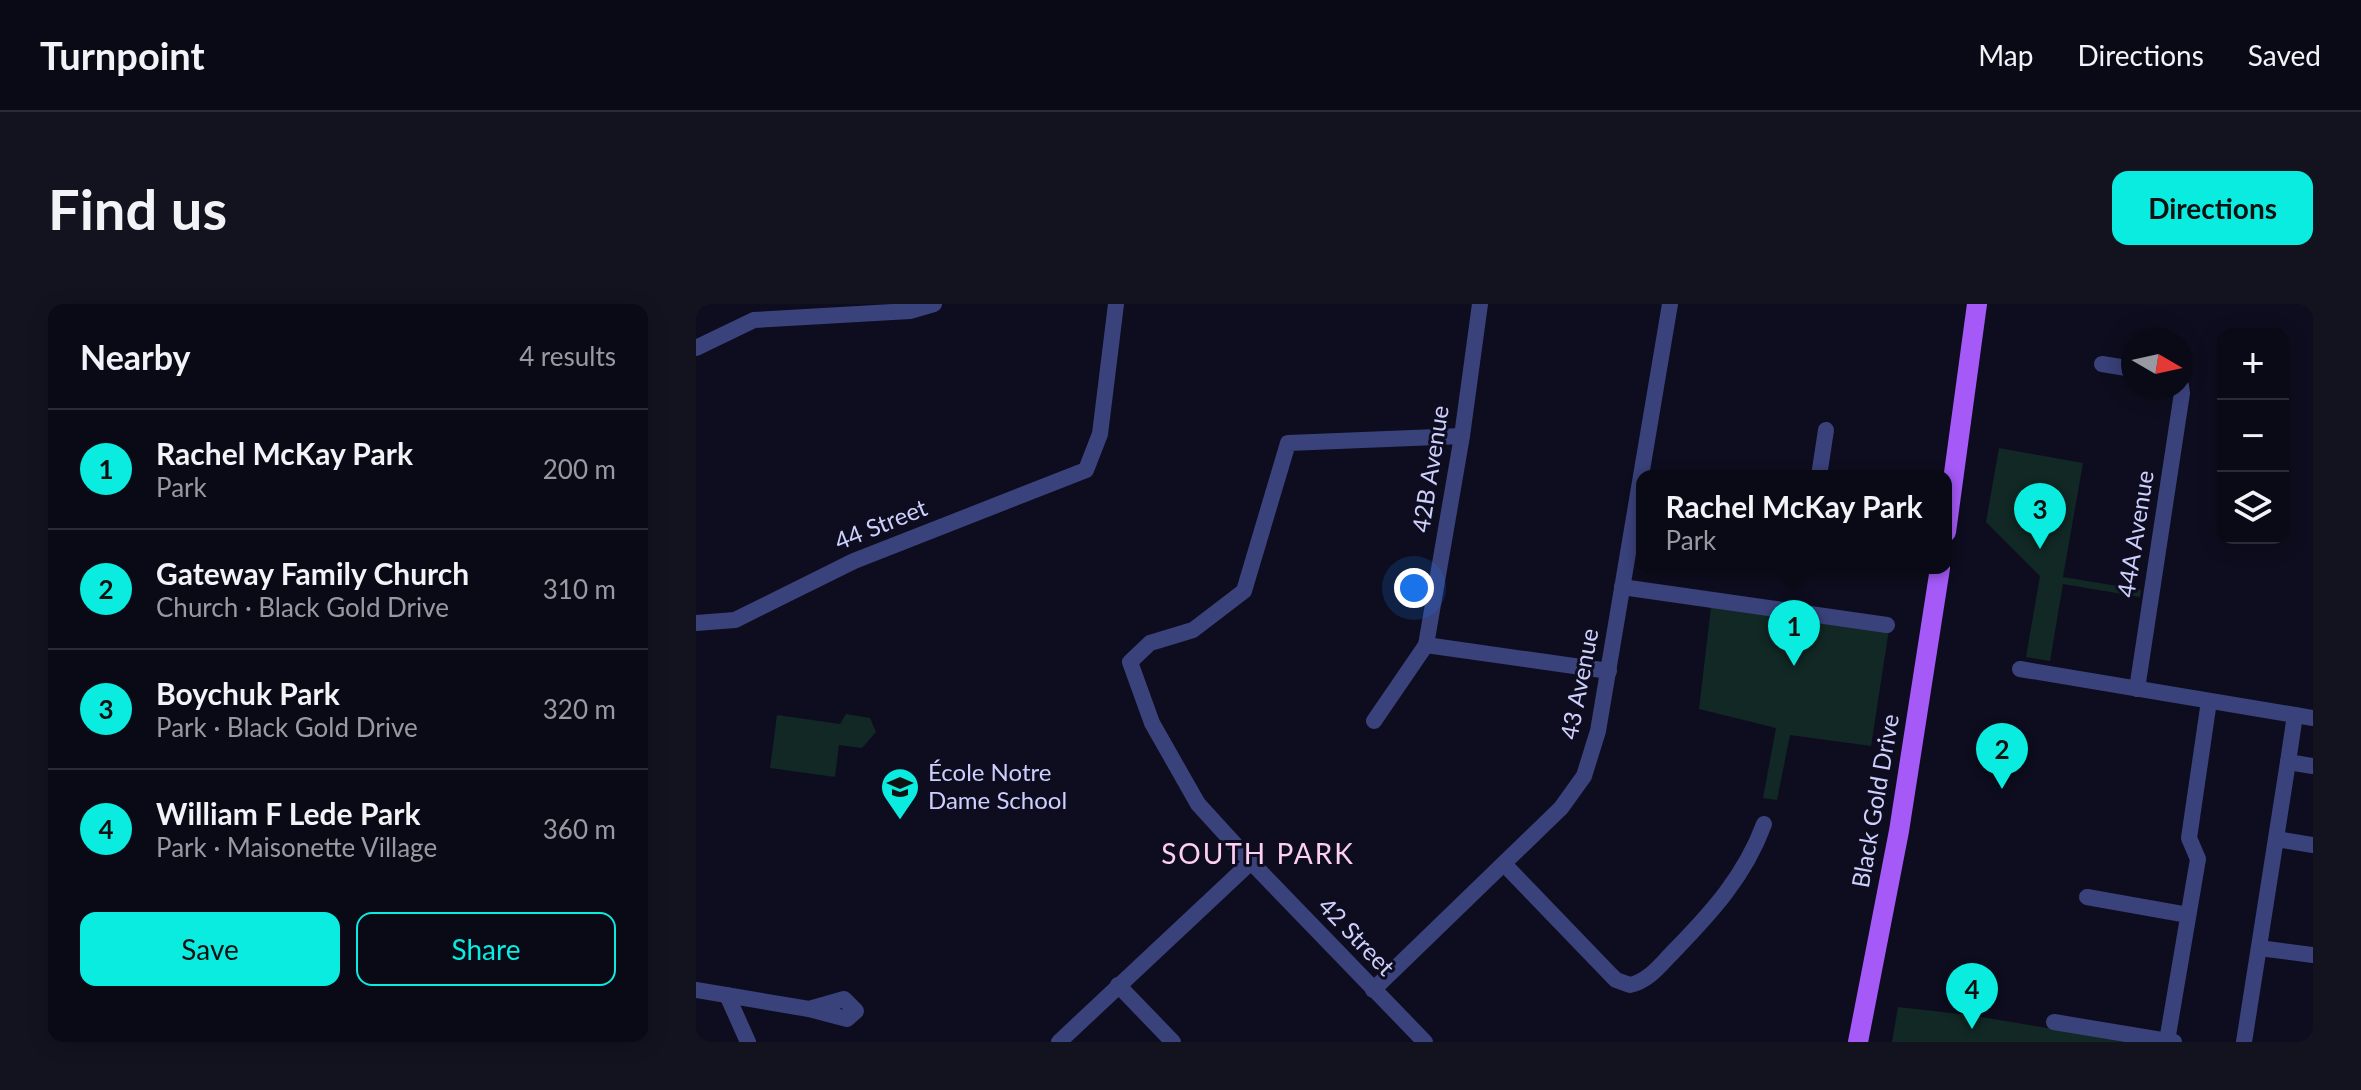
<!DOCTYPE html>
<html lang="en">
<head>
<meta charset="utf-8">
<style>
	body { margin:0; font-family:Lato,sans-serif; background:#131320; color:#f1f3f6 }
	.controls { position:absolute; right:24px; top:24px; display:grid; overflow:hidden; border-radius:16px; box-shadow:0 4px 20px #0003 }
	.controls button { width:72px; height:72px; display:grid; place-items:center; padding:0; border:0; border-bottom:2px solid #2a2b36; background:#0a0a17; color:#f1f3f6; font:40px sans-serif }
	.compass { position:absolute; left:1425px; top:24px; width:72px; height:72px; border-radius:50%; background:#0a0a17; box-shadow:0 4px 20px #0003; rotate:99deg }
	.you { position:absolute; left:718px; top:284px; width:28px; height:28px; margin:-20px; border:6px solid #fff; border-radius:50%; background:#1a73e8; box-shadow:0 0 0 12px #1a73e833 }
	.badge { display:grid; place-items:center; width:52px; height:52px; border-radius:50%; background:#0bece0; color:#111; font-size:26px; font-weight:700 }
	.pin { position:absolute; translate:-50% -66px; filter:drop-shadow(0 2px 4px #0008) }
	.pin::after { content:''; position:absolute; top:42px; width:28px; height:24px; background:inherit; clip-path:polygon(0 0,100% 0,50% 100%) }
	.popup { position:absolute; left:940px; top:166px; width:316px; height:104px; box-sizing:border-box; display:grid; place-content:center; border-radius:16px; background:#0a0a17; filter:drop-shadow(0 2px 6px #0005); font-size:26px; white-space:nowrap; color:#999aa1 }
	.popup b { font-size:30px; color:#f1f3f6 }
	.popup::after { content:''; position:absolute; left:50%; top:100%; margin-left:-16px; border:16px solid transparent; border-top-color:#0a0a17 }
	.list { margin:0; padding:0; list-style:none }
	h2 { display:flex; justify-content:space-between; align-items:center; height:104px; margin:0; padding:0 32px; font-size:34px }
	h2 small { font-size:26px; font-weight:400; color:#999aa1 }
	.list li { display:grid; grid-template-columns:52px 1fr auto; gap:24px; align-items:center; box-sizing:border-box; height:120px; padding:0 32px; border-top:2px solid #2a2b36 }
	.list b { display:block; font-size:30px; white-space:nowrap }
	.list p { margin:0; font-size:26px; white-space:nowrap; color:#999aa1 }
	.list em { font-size:26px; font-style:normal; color:#999aa1 }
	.actions { display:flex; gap:16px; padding:24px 32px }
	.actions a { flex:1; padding:18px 0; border:2px solid #0bece0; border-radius:16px; text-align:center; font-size:28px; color:#0bece0 }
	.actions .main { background:#0bece0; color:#111 }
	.icon { flex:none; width:44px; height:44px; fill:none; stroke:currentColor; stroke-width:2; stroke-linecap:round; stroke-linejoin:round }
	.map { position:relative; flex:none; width:1617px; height:738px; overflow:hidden; border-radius:16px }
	header { display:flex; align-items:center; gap:48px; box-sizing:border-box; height:112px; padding:0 40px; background:#0a0a17; border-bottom:2px solid #2a2b36 }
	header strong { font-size:38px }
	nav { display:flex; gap:44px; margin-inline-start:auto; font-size:28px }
	.intro { display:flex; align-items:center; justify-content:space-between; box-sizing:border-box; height:192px; padding:0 48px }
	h1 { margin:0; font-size:56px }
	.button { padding:20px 36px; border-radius:16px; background:#0bece0; color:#111; font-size:28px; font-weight:700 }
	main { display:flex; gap:48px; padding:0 48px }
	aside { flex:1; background:#0a0a17; border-radius:16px; box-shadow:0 4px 20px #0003 }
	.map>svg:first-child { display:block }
</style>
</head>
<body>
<header>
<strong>Turnpoint</strong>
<nav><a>Map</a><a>Directions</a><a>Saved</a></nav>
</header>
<div class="intro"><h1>Find us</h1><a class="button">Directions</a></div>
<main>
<aside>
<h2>Nearby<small>4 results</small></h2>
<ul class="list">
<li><span class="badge">1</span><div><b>Rachel McKay Park</b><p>Park</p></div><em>200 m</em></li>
<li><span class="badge">2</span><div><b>Gateway Family Church</b><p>Church · Black Gold Drive</p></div><em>310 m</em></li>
<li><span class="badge">3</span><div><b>Boychuk Park</b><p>Park · Black Gold Drive</p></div><em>320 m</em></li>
<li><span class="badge">4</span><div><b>William F Lede Park</b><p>Park · Maisonette Village</p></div><em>360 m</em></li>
</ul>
<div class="actions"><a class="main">Save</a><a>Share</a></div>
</aside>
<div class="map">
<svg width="1617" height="738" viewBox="0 0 1617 738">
	<rect width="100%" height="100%" fill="#0e0d1f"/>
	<g fill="#112824">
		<path d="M1303 144 1387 159 1367 273 1445 286 1444 293 1367 280 1354 357 1330 353 1344 272 1290 218Z"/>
		<path d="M1016 295 1194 319 1175 442 1094 431 1081 496 1067 494 1080 424 1003 405Z"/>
		<path d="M150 410 174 414 180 428 166 444 143 441 139 473 74 464 81 411 144 420Z"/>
		<path d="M1202 703 1273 711 1436 738H1196Z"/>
	</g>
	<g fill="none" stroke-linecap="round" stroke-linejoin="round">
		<g stroke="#3a427c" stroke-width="16">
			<path d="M0 44 58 16 214 7 238 0"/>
			<path d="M1406 60 1437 65"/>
			<path d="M1123 172 1130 126"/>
			<path d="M926 283 1191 321"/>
			<path d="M0 319 39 316 158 257 390 166 404 130 420 0"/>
			<path d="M730 341 913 367"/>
			<path d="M1324 365 1617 414"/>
			<path d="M1441 385 1486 89 1485 82"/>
			<path d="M1599 411 1592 458 1617 462"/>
			<path d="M678 417 730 341 766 132 784 0"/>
			<path d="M1580 535 1617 541"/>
			<path d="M808 560 914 670 920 676 934 681C953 677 965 660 978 647 1015 609 1049 572 1068 520"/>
			<path d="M1391 593 1492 611"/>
			<path d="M1563 644 1617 651"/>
			<path d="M422 681 477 738"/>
			<path d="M0 686 113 705 151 715 160 707 148 695 113 705"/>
			<path d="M677 686 865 504 888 472 902 427 974 0"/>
			<path d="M31 691 52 738"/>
			<path d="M1358 718 1478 738"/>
			<path d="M1471 737 1502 555 1493 534 1513 397"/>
			<path d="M363 738 555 558"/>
			<path d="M729 738 555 558 502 500 456 419 434 358 454 339 497 326 548 287 592 139 766 132"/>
			<path d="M1548 738 1592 458"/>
		</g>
		<g stroke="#a55af8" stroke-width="20">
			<path d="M1250 228 1281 0"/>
			<path d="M1162 738 1203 527 1244 264"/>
		</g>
	</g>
	<defs>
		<g id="school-pin" transform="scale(2)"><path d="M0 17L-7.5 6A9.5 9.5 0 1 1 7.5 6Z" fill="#0bece0" stroke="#0e0d1f"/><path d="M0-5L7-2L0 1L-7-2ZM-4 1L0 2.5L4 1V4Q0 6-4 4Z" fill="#111"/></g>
	</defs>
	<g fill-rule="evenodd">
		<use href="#school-pin" x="204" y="483"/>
	</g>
	<g text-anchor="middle" stroke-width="6" stroke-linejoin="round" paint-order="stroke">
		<g font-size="24" fill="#cdcffd" stroke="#0e0d1f">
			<text transform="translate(735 165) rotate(-81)" y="8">42B Avenue</text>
			<text transform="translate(185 221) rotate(-22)" y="8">44 Street</text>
			<text transform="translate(1440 230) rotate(-81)" y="8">44A Avenue</text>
			<text transform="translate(884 380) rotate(-79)" y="8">43 Avenue</text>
			<text transform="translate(1180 497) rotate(-80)" y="8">Black Gold Drive</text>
			<text transform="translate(660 633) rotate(46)" y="8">42 Street</text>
		</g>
		<g font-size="24" fill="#cdcffd" stroke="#0e0d1f" text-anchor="start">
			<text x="232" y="477">École Notre<tspan x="232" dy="28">Dame School</tspan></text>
		</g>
		<g font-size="28" letter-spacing="2" fill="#fdcff3" stroke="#0e0d1f">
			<text x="562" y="560">SOUTH PARK</text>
		</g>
	</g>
</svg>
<div class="controls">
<button>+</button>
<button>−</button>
<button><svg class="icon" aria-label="layers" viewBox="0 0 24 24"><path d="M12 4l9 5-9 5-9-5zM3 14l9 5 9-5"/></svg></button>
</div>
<svg class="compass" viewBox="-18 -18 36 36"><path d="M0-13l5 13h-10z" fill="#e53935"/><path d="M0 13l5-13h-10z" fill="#999aa1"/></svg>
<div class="you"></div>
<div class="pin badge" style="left:1098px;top:362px">1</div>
<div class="popup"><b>Rachel McKay Park</b>Park</div>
<div class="pin badge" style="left:1306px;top:485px">2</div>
<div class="pin badge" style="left:1344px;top:245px">3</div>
<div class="pin badge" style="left:1276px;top:725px">4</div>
</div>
</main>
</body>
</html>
